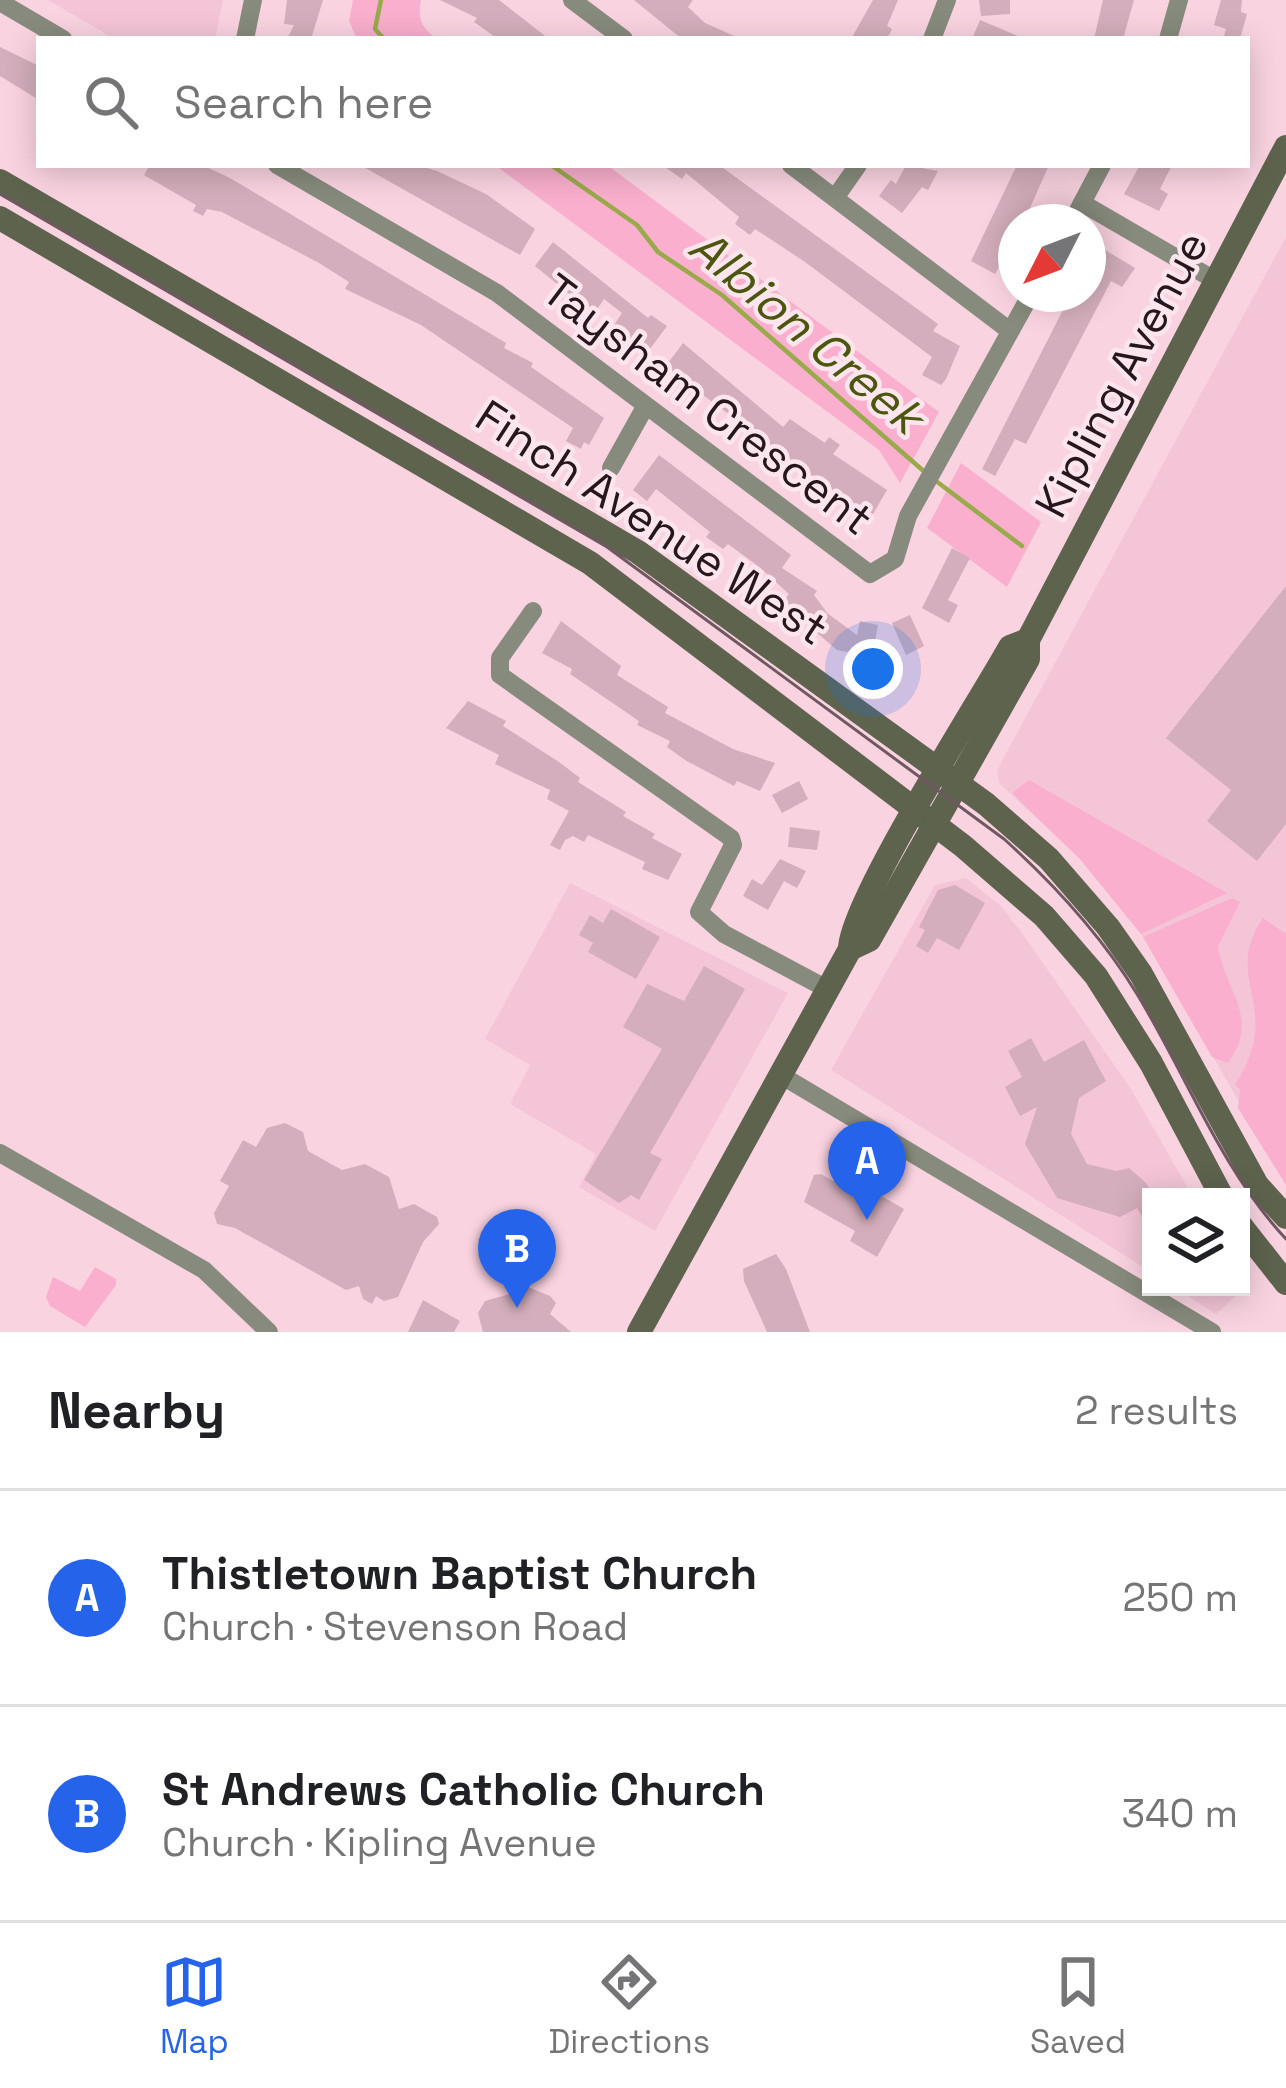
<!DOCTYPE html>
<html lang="en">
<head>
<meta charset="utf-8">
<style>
	body { margin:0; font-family:"Space Grotesk",sans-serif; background:#f6f6f6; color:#202124 }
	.controls { position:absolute; right:36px; bottom:36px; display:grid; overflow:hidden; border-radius:0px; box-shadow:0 6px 30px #0003 }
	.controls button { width:108px; height:108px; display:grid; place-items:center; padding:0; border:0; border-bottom:3px solid #e0e0e0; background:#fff; color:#202124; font:60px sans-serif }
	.compass { position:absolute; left:998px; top:204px; width:108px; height:108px; border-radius:50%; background:#fff; box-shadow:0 6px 30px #0003; rotate:228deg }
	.you { position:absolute; left:873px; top:669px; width:42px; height:42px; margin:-30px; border:9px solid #fff; border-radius:50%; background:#1a73e8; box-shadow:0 0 0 18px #1a73e833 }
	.badge { display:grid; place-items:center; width:78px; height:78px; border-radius:50%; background:#2563eb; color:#fff; font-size:39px; font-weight:700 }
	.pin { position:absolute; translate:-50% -99px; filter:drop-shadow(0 3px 6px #0008) }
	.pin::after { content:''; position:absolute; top:63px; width:42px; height:36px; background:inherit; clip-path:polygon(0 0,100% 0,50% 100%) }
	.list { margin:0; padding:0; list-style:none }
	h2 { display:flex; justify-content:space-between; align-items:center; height:156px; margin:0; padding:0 48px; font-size:51px }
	h2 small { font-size:39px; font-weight:400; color:#757577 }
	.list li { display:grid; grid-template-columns:78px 1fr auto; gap:36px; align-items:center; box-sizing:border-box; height:216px; padding:0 48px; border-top:3px solid #e0e0e0 }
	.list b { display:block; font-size:45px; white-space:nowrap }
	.list p { margin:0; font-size:39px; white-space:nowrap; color:#757577 }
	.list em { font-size:39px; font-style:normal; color:#757577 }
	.icon { flex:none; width:66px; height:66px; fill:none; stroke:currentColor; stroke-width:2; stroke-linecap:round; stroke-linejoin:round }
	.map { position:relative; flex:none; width:1286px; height:1332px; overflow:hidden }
	.search { position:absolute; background:#fff; box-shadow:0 6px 30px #0003; left:36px; right:36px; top:36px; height:132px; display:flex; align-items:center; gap:30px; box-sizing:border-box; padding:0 42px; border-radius:0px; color:#757577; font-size:45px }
	.sheet { height:588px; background:#fff }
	nav { display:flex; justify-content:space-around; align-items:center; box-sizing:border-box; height:168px; border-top:3px solid #e0e0e0; background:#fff; font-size:33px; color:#757577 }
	nav a { display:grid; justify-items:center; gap:6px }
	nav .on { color:#2563eb }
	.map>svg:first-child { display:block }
</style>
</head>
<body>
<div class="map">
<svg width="1286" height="1332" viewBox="0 0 1286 1332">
	<rect width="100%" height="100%" fill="#fad3e1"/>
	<g fill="#f4c5d7">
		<path d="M48 0H223L215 39H115Z"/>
		<path d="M1286 237V1185L1149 944 1080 859 999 783 997 770Z"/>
		<path d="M966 878 1000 905 1022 933 1131 1089 1193 1197H1151V1272L831 1070 935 885Z"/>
		<path d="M570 883 788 993 655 1231 579 1187 596 1154 510 1104 530 1065 485 1039Z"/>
		<path d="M1241 1273 1248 1284 1216 1314 1174 1287H1241Z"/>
	</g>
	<g fill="#f9afcd">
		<path d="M353 0H421C417 19 422 28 437 39H357L349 21Z"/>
		<path d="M495 165H607L939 412 900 483 879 450Z"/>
		<path d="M961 463 1041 522 1007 587 927 528Z"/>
		<path d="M1029 780 1227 893 1141 934 1080 859 1012 793Z"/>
		<path d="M1232 898 1240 902 1218 946C1225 992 1261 1017 1228 1063L1212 1057 1143 937Z"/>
		<path d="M1263 918 1286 934V1185L1238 1108 1240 1089 1235 1085C1286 1006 1220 980 1263 918Z"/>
		<path d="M95 1267 116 1279V1285L85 1327 50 1306 46 1297 53 1277 80 1291Z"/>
	</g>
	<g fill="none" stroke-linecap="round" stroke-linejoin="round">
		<g stroke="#99aa4b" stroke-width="4.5">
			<path d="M381 0 375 29 384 39"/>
			<path d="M551 165 637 225 658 252 722 295 927 474"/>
			<path d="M936 481 1022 546"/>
		</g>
	</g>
	<g fill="#d4aebc">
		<path d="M287 0H323L311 39H287L294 25 284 24Z"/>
		<path d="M440 0H499L549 39H498L474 22 477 18Z"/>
		<path d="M634 0H693L688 7 705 23 741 39H682Z"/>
		<path d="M873 0H898L887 26 892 29 887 39H851Z"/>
		<path d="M979 0H1010V14L981 16Z"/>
		<path d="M1103 0H1134L1123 39H1094Z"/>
		<path d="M1221 0H1242L1241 12 1247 14 1240 39 1224 36 1226 29 1214 25Z"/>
		<path d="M980 20 1025 39H972Z"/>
		<path d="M0 47 39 66V100L0 76Z"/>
		<path d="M150 165H202L230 178 506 343 504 348 533 363 531 367 604 418 589 445 584 442 581 449 566 441 573 428 421 325 345 289 349 282 319 263 222 212 207 209 203 216 193 211 196 205 144 175Z"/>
		<path d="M360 165H417L437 171 486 194 535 229 520 255Z"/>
		<path d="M662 165H719L938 324 933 331 960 346 946 379 941 385 922 375 932 357 805 262 755 229 750 235 735 224 739 217 686 173 682 179Z"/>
		<path d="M906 165 938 171 928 190 922 187 902 213 879 196 891 180 896 184Z"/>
		<path d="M1017 165H1049L1026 217 1016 222 1015 239 995 274 971 261Z"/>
		<path d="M1140 165H1172L1160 189 1168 194 1159 211 1124 194Z"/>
		<path d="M553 242 648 318 651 315 667 326 647 353 612 328 622 313 604 299 594 314 535 266Z"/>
		<path d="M1097 245 1135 268 1122 287 1111 281 1026 444 1015 439 995 476 982 469 1071 294H1088V261Z"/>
		<path d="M683 343 783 427 790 419 825 443 829 437 840 445 833 454 887 490 873 514 837 494 665 367Z"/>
		<path d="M659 455 791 555 782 568 817 591 814 595 827 613 857 635 860 621 878 625 872 657 837 650 782 603 789 594 758 566 728 544 723 549 706 537 710 532 656 489 647 501 633 490Z"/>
		<path d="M952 548 970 558 948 600 958 605 949 623 922 608Z"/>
		<path d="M1286 586V824L1257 861 1207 821 1231 790 1166 738Z"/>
		<path d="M910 615 924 646 906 655 892 623Z"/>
		<path d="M561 621 621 666 617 675 668 707 665 713 733 749 775 763 760 791 737 781 734 786 685 760 667 747 670 741 637 725 639 721 570 674 572 669 542 653Z"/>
		<path d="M468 701 506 721 503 726 559 762 580 778 578 782 626 812 623 816 655 834 652 838 682 854 668 880 642 869 645 862 588 835 584 842 573 836 565 840 560 850 550 845 569 811 547 799 550 790 495 764 499 755 446 728Z"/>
		<path d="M799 781 808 799 782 813 772 795Z"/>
		<path d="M790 827 820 831 817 850 788 847Z"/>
		<path d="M780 859 806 871 797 888 784 881 768 910 743 896 752 879 762 885Z"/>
		<path d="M955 885 985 903 959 950 937 938 928 953 916 946 925 930 919 927 938 890Z"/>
		<path d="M611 909 660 937 636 979 588 952 593 943 579 935 590 915 603 923Z"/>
		<path d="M704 966 745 989 650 1153 662 1159 639 1200 631 1195 619 1203 584 1180 662 1049 623 1027 647 984 684 1001Z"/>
		<path d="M1031 1038 1044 1062 1084 1040 1106 1081 1079 1098 1071 1134 1087 1164 1116 1171 1129 1168 1145 1182 1151 1190V1231L1137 1208 1120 1217 1057 1198 1025 1144 1037 1107 1020 1116 1005 1087 1022 1077 1008 1051Z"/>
		<path d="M285 1123 303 1132 308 1151 342 1170 365 1164 389 1177 399 1209 414 1204 437 1217 439 1224 423 1242 398 1297 384 1301 376 1296 372 1304 363 1299 359 1286 346 1290 235 1228 217 1224 214 1213 229 1186 220 1181 243 1140 256 1147 267 1128Z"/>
		<path d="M821 1174 872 1204 878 1194 904 1209 877 1257 850 1241 855 1231 804 1202 814 1175Z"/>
		<path d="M776 1254 786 1269 810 1332H767L744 1281 743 1269Z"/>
		<path d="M528 1287 550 1296 556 1303 550 1314 571 1332H483L478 1313 485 1301 514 1293 522 1298Z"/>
		<path d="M423 1300 460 1321 454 1332H408Z"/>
	</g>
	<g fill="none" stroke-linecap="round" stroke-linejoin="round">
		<g stroke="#878b7d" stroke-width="18">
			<path d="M572 0 624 39"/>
			<path d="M0 2 63 39"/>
			<path d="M245 39 253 0"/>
			<path d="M932 39 947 0"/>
			<path d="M1168 39 1179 0"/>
			<path d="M277 165 497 293 870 574 895 559 908 516 1031 294"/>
			<path d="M791 165 1010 331"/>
			<path d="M835 198 858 165"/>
			<path d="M1082 203 1218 282"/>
			<path d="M1072 222 1102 165"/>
			<path d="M611 468 645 407"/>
			<path d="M533 611 500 658V675L731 838 733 845 699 912 724 934 829 990"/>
			<path d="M784 1077 1212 1332"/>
			<path d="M0 1153 204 1270 269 1332"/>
		</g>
		<g stroke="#5e634e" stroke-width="24">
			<path d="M0 181 638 552 986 804 1049 859 1108 927 1141 974 1257 1185 1286 1217"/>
			<path d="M0 218 590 563 963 846 1044 916 1096 976 1151 1063 1222 1197"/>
			<path d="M850 949 869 940 1028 659V640L1286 147"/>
			<path d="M1241 1226 1286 1283"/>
			<path d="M639 1332 850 949C849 905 980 701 1010 647L1028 640"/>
		</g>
		<path stroke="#6f5861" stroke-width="3" d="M0 194 607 547 1004 839C1055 885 1101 935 1137 994 1187 1076 1220 1168 1286 1239"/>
	</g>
	<g text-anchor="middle" stroke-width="9" stroke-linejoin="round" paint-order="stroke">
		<g font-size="45" fill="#25171d" stroke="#fde5ed">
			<text transform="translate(1121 374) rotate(-62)" y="16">Kipling Avenue</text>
			<text transform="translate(708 404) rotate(37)" y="16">Taysham Crescent</text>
			<text transform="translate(652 522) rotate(33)" y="16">Finch Avenue West</text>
		</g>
		<g font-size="48" font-style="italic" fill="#4b560f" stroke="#fde5ed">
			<text transform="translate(807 331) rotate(40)" y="17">Albion Creek</text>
		</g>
	</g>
</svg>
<div class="controls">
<button><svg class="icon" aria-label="layers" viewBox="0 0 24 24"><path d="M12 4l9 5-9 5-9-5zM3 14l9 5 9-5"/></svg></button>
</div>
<svg class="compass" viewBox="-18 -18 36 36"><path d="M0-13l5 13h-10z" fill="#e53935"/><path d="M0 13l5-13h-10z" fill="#757577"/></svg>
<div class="you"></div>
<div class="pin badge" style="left:867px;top:1220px">A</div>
<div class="pin badge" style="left:517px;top:1308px">B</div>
<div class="search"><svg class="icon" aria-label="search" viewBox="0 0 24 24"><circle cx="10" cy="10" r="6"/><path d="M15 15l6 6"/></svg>Search here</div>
</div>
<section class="sheet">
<h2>Nearby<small>2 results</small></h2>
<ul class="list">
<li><span class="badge">A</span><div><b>Thistletown Baptist Church</b><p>Church · Stevenson Road</p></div><em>250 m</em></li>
<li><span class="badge">B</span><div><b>St Andrews Catholic Church</b><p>Church · Kipling Avenue</p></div><em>340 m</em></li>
</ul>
</section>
<nav>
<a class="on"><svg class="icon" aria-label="map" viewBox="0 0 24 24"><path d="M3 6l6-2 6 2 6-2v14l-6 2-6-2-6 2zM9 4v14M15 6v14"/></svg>Map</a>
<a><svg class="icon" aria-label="directions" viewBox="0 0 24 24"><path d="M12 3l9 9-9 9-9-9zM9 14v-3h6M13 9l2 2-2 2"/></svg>Directions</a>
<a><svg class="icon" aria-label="saved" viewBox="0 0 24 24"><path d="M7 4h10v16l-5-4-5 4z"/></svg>Saved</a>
</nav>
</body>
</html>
